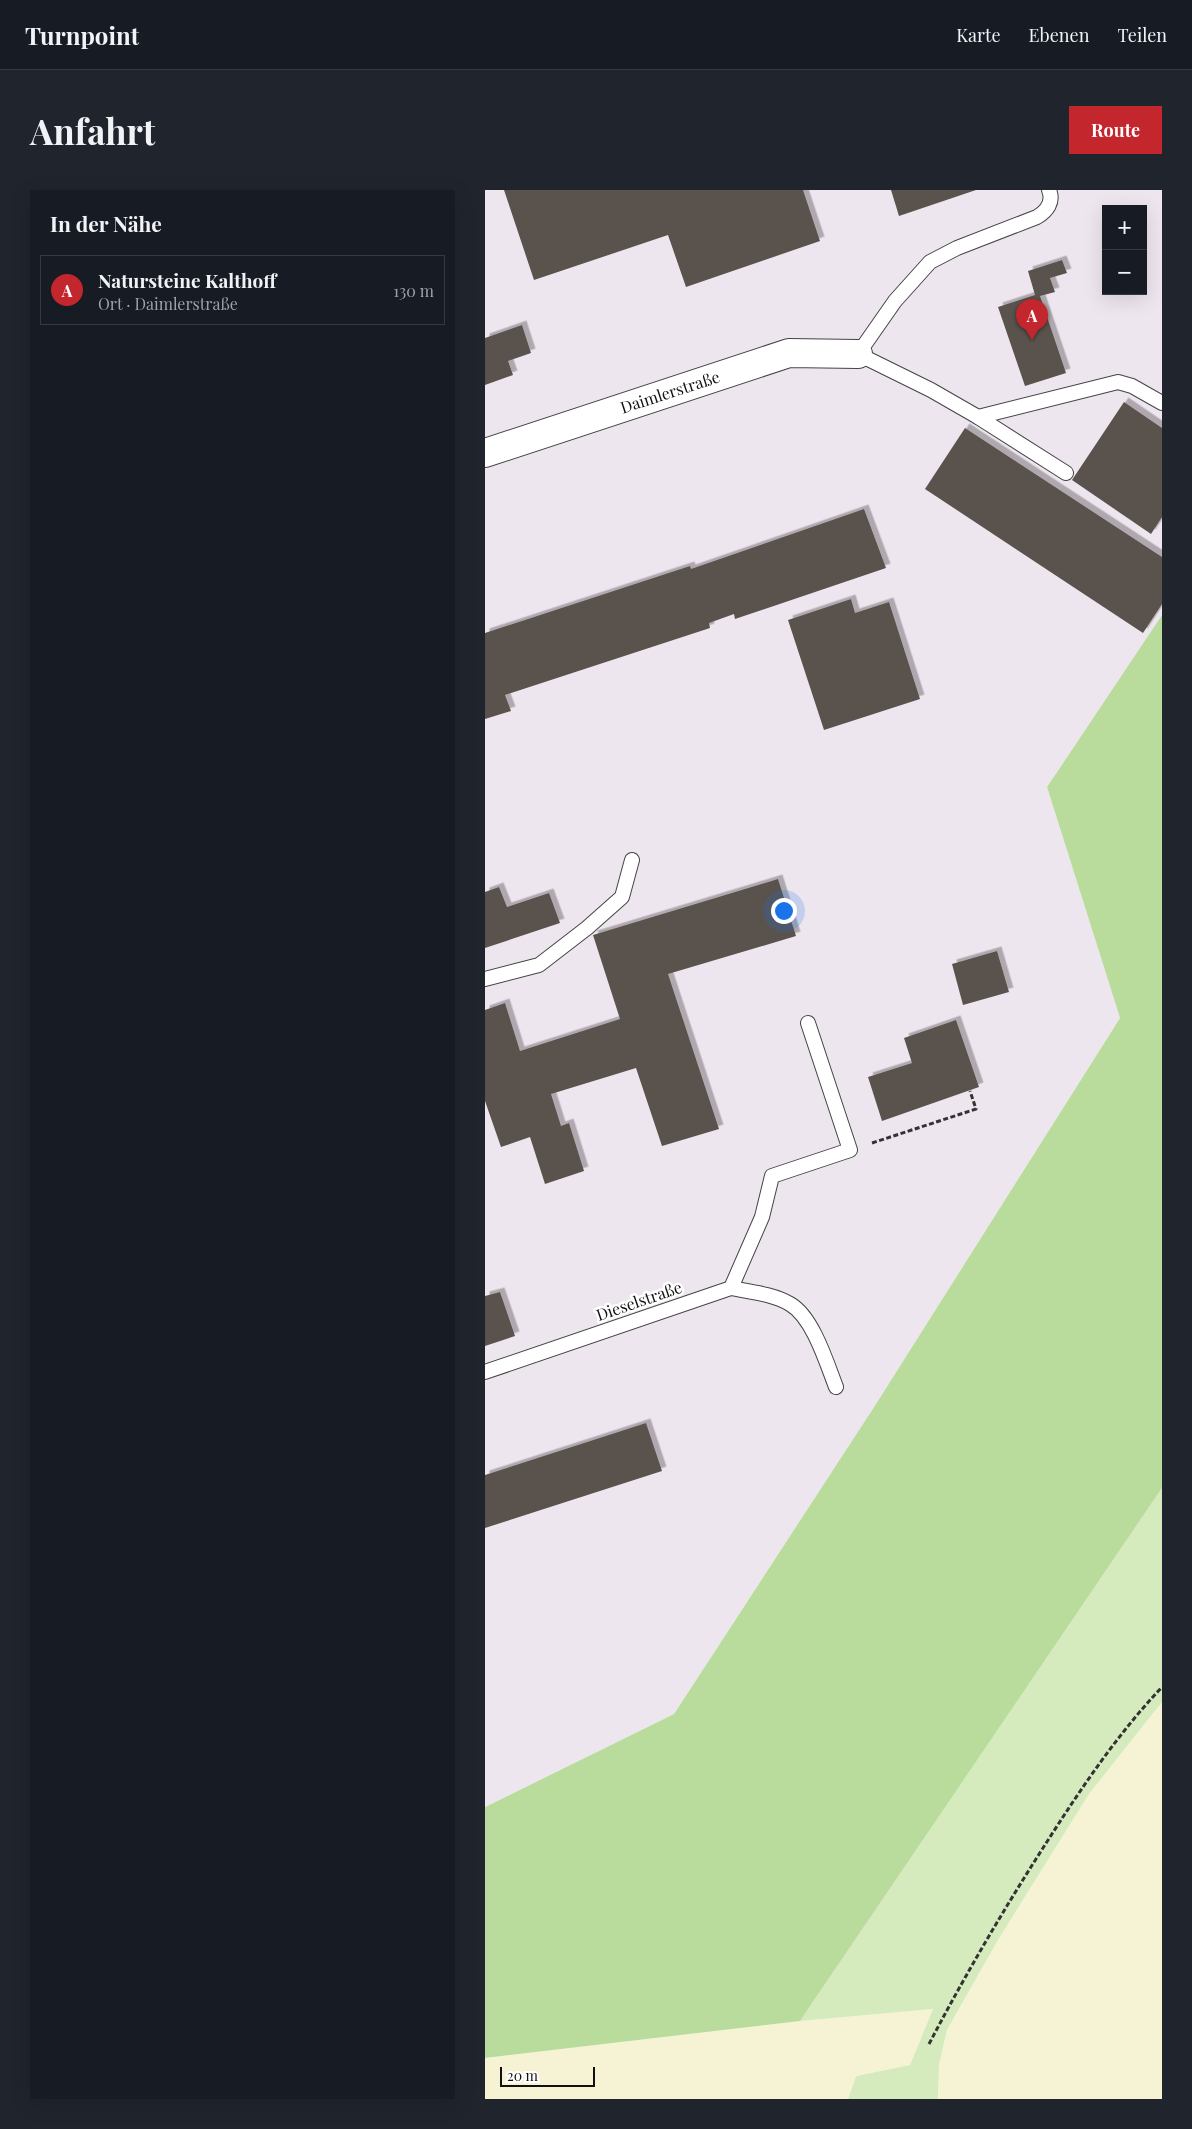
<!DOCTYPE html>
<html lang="de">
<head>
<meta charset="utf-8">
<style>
	body { margin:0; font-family:"Playfair Display",serif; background:#20242c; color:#f1f3f6 }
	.controls { position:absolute; right:15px; top:15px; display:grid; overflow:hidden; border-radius:0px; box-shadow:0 5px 20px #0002 }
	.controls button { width:45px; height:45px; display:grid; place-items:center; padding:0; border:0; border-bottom:1px solid #363941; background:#171b24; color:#f1f3f6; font:25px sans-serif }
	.scale { position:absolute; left:15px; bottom:12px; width:95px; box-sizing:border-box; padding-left:5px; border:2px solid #111; border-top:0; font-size:14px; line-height:18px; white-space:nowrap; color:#111; -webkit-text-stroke:4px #fff; paint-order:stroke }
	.you { position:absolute; left:298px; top:720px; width:18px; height:18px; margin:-12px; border:4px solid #fff; border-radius:50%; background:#1a73e8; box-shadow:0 0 0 8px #1a73e833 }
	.badge { display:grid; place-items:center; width:32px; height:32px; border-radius:50%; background:#c4262e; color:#fff; font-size:16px; font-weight:700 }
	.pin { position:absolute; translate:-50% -41px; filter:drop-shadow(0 1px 2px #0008) }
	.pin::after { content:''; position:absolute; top:26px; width:18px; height:15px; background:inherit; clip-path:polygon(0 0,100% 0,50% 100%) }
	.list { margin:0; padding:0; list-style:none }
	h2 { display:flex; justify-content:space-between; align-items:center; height:65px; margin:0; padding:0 20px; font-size:21px }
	h2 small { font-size:16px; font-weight:400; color:#9ea1a6 }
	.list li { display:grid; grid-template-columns:32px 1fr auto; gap:15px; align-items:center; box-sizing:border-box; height:70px; margin:0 10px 10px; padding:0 10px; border:1px solid #363941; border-radius:0px }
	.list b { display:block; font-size:19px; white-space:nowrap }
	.list p { margin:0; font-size:16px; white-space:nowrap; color:#9ea1a6 }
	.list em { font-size:16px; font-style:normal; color:#9ea1a6 }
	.map { position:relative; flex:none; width:677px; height:1909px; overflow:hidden; border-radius:0px }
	header { display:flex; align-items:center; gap:30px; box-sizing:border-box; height:70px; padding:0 25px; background:#171b24; border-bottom:1px solid #363941 }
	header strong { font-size:24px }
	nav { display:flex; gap:28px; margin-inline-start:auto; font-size:18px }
	.intro { display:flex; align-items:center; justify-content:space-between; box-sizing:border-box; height:120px; padding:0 30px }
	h1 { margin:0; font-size:35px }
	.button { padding:12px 22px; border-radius:0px; background:#c4262e; color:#fff; font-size:18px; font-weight:700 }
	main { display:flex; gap:30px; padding:0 30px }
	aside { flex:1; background:#171b24; border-radius:0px; box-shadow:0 5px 20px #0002 }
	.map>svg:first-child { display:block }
</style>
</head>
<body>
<header>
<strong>Turnpoint</strong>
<nav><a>Karte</a><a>Ebenen</a><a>Teilen</a></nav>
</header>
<div class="intro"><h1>Anfahrt</h1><a class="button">Route</a></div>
<main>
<aside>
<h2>In der Nähe<small></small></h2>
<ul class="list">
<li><span class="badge">A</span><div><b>Natursteine Kalthoff</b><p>Ort · Daimlerstraße</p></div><em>130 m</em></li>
</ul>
</aside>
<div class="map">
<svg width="677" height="1909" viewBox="0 0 677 1909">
	<defs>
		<filter id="shadow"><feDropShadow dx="4.5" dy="-4.5" stdDeviation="0" flood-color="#0004"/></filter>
	</defs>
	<rect width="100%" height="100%" fill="#fffdf5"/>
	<path fill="#eee6ef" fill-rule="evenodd" d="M0 0H677V425L562 597 635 828 391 1214 189 1524 0 1617ZM621 19H658V101H621Z"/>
	<g fill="#f6f3d4">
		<path d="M677 1512V1909H453L454 1875 462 1840 513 1750 604 1604Z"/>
		<path d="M448 1819 425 1875 371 1886 363 1909H0V1868L315 1831Z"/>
	</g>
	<path fill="#d5ebbd" d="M677 1298V1512L604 1604 513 1750 462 1840 454 1875 453 1909H363L371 1886 425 1875 448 1819 315 1831Z"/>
	<path fill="#b9dc9c" d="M677 425V1298L315 1831 0 1868V1617L189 1524 391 1214 635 828 562 597Z"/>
	<g fill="#5a524d" filter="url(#shadow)">
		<path d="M19 0H318L335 51 201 97 183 45 49 90Z"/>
		<path d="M406 0H491L414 26Z"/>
		<path d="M577 70 582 83 565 88 570 102 555 106 581 183 540 196 513 117 550 105 543 81Z"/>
		<path d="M37 135 46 163 23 171 28 185 0 195V148Z"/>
		<path d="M639 212 677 238V327L666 344 587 290Z"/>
		<path d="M480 238 677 367V414L658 443 440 299Z"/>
		<path d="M379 319 401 378 250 429 249 424 224 433 225 438 20 505 26 521 0 529V443L205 376 206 379Z"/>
		<path d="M366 409 370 423 404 412 435 509 339 540 303 430Z"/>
		<path d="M293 689 311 746 183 784 234 939 177 956 151 878 66 904 76 936 84 933 99 981 60 994 45 947 16 957 0 911V820L20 813 35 861 135 829 108 745Z"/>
		<path d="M14 697 22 717 64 703 75 733 0 758V702Z"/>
		<path d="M512 761 524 802 478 815 467 774Z"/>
		<path d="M471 830 494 897 397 931 383 887 427 873 419 848Z"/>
		<path d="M15 1102 30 1146 0 1156V1106Z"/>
		<path d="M161 1233 177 1281 0 1338V1285Z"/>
	</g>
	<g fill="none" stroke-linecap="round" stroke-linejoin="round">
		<g stroke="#444" stroke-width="16">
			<g id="service">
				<path d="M564 0C569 12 562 21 552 27L472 58 445 72 410 111 373 164 446 200 493 227 633 192 647 196 677 213"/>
				<path d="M493 227 581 283"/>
				<path d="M0 789 54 775 102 738 137 707 147 670"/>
				<path d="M246 1098C266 1102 288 1104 305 1114 328 1127 342 1174 351 1197"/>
				<path d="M0 1182 246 1098 277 1027 287 986 365 960 323 833"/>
			</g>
		</g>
		<g stroke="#444" stroke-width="30">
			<path id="minor" d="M0 263 304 163 373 164"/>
		</g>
		<g stroke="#333" stroke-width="3" stroke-dasharray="5 2.5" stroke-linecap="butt">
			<path d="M387 953 491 919 485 901"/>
			<path d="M444 1854C477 1791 513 1729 551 1669 589 1609 628 1549 677 1497"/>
		</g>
		<use href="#service" stroke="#fff" stroke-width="14"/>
		<use href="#minor" stroke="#fff" stroke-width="28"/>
	</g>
	<g text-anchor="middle" stroke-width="5" stroke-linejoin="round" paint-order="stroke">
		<g font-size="16" fill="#111" stroke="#fff">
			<text transform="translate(185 202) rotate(-18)" y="6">Daimlerstraße</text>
			<text transform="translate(154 1111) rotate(-19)" y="6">Dieselstraße</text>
		</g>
	</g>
</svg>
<div class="controls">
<button>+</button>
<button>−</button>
</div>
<div class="scale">20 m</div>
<div class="you"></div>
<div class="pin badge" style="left:547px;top:150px">A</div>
</div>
</main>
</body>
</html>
